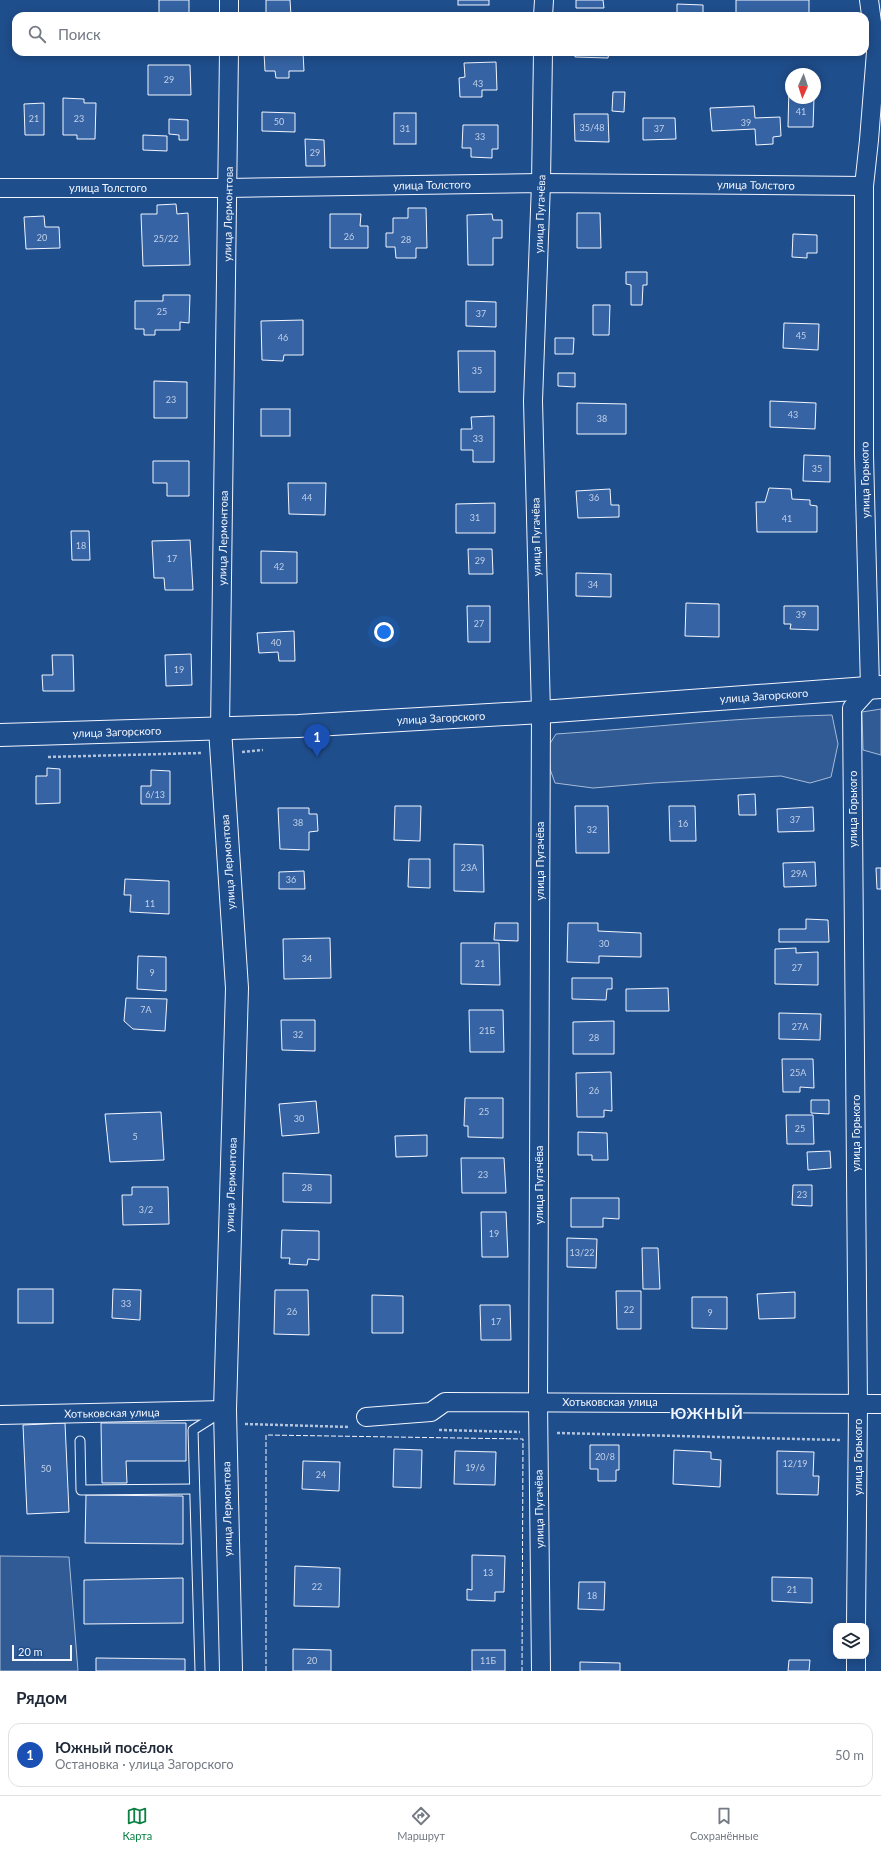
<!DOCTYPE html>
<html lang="ru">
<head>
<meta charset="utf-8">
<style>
	body { margin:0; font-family:Lato,sans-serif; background:#f6f6f7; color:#1f2937 }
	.controls { position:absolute; right:12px; bottom:12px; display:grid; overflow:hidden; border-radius:8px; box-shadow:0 2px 10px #0003 }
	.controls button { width:36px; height:36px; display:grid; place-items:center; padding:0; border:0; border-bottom:1px solid #e0e1e3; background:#fff; color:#1f2937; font:20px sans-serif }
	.compass { position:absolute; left:785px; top:68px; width:36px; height:36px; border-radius:50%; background:#fff; box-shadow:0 2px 10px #0003; rotate:183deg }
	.scale { position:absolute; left:12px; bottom:10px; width:60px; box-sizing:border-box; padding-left:4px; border:2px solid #f2f6ff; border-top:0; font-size:11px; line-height:14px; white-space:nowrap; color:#f2f6ff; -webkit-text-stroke:3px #1f4e8c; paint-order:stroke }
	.you { position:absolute; left:384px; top:632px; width:14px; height:14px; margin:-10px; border:3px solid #fff; border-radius:50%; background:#1a73e8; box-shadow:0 0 0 6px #1a73e833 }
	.badge { display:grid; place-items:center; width:26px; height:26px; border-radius:50%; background:#0b8043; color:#fff; font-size:13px; font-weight:700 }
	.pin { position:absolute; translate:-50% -33px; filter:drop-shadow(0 1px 2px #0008) }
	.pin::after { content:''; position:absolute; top:21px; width:14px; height:12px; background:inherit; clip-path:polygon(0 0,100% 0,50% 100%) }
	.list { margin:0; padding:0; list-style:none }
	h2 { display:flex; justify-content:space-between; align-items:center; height:52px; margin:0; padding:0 16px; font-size:17px }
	h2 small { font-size:13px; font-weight:400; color:#747a83 }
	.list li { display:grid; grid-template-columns:26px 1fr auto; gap:12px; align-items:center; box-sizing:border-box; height:64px; margin:0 8px 8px; padding:0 8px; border:1px solid #e0e1e3; border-radius:12px }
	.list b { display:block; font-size:15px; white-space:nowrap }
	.list p { margin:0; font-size:13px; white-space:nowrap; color:#747a83 }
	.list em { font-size:13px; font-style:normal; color:#747a83 }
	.icon { flex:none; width:22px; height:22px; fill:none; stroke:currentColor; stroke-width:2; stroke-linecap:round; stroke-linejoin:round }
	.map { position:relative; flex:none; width:881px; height:1671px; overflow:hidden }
	.search { position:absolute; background:#fff; box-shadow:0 2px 10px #0003; left:12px; right:12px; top:12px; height:44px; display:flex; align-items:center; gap:10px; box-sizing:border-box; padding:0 14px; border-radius:12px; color:#747a83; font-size:15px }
	.sheet { height:124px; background:#fff }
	nav { display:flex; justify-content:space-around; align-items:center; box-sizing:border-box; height:56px; border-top:1px solid #e0e1e3; background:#fff; font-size:11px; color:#747a83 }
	nav a { display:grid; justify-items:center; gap:2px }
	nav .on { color:#0b8043 }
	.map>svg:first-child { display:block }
</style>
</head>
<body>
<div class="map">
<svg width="881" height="1671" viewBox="0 0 881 1671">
	<rect width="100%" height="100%" fill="#1f4e8c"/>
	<g fill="#305b95" stroke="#a8bbd7">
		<path d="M881 709V755L863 750 862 712Z"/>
		<path d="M832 715 838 744 831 777 810 783 781 776 653 783 593 788 555 783 550 769 549 745 556 734C648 728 740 717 832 715Z"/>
		<path d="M0 1556 69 1557 78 1671H0Z"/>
	</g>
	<g fill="#3563a3" stroke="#f2f6ff">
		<path d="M159 0H189V16L159 15Z"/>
		<path d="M266 0H290L291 16H266Z"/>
		<rect x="458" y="0" width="31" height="5"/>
		<path d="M576 0H603L604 8H576Z"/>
		<rect x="736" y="0" width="73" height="16"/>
		<path d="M677 4 703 5V16H677Z"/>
		<path d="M264 52H303L304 71H289V78H276L275 71H265Z"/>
		<path d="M575 52H609L608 58 575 57Z"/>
		<path d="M496 62 497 90H482V97H460L459 78 465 77 464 63Z"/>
		<path d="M148 65H190L191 95H148Z"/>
		<path d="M789 85H791V98H814L813 127H788Z"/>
		<path d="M613 92H625L624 112 612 111Z"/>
		<path d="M63 98 84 99V103H96L95 139H77V135H63Z"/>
		<path d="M44 103V135H25L24 104Z"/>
		<path d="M754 106 755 118 780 117 781 136 773 137V144L756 145 755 129 712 131 710 108Z"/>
		<path d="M262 112 295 113V132L262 131Z"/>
		<rect x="394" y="113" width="22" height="31"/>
		<path d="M574 114H608L609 142 575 141Z"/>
		<path d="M643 118H675L676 139 643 140Z"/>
		<path d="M169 119 188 120V140H179V135L169 134Z"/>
		<path d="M463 125H498V149H492V158L471 157V148H462Z"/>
		<path d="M143 135 167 136V151L143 150Z"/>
		<path d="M305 139 324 140 325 166H306Z"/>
		<path d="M176 204 177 214 188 213 190 265 143 266 141 214H157V205Z"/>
		<path d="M408 208H426L427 248H416V258H396L395 247H386V233H393V218H408Z"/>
		<path d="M577 213H600L601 248H577Z"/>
		<path d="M330 214H361L360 226H368V248H330Z"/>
		<path d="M492 214 493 220H502V238H493V265H468L467 215Z"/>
		<path d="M44 216 45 227H59L60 248 26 249 24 217Z"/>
		<path d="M793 234 817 235V253H807V258L792 257Z"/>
		<path d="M626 272H647V285H643L642 305H631V285L626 284Z"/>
		<path d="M163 295H190L189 323 180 322V330H155V335H144V329H135V301H163Z"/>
		<path d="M466 301 496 302V327L466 326Z"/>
		<path d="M593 305H610L609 335H593Z"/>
		<path d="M303 320V355H284L283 361 262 360 261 321Z"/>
		<path d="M784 323 819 324 818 350 783 348Z"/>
		<path d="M555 338H574L573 354H555Z"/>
		<path d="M458 351H495V392H459Z"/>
		<path d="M558 373H575V387L558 386Z"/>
		<path d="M154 381 187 382V418H154Z"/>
		<path d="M770 401 816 403 815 429 770 427Z"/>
		<path d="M577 403 626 404V434H577Z"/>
		<rect x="261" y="409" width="29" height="27"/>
		<path d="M494 416V462H473V450H461V429H472L471 417Z"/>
		<path d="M804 455 830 456V482L803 481Z"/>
		<path d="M153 461H189V496H167V483H153Z"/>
		<path d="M288 483H326L325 515 289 514Z"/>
		<path d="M769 488 791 489 792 499 810 500V505L817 506V532H757L756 502H765Z"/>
		<path d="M610 489 611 505H619V517L578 518 576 491Z"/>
		<path d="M495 503V533H456V504Z"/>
		<path d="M71 531H89L90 560H72Z"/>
		<path d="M190 540 193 590H165L164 578H154L152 541Z"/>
		<path d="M468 549H492L493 574H469Z"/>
		<path d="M261 551 297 552V583H261Z"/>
		<path d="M576 573 611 574V597L576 596Z"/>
		<path d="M686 603 719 604V637L685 636Z"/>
		<path d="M467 606H490V642H468Z"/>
		<path d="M784 606H818V630L790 629 791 624H784Z"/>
		<path d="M294 631 295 661H279L278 652 259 653 257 633Z"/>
		<path d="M191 654 192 685 166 686 165 655Z"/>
		<path d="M52 655H73L74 691H43L42 675H53Z"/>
		<path d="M47 768 60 769V803L36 804V776H47Z"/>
		<path d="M151 770 170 771V804H141V786H151Z"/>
		<path d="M755 794 756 815H739L738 795Z"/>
		<path d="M395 806H421L420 841 394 840Z"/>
		<path d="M575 806H608L609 853H576Z"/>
		<path d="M669 806H695L696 841H670Z"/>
		<path d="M813 807 814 831 778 832 777 809Z"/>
		<path d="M278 808H309V814H317L318 831 309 832V850L280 849Z"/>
		<path d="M454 844 483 845 484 892 454 891Z"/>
		<path d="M409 859H430V888L408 887Z"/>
		<path d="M815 862 816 886 784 887 783 863Z"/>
		<path d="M876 868H881V889H877Z"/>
		<path d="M304 871 305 889H279V872Z"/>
		<path d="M125 879 169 881V914L130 912 131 895H124Z"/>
		<path d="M806 919 828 920 829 942H779V929H806Z"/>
		<path d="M495 923H518V941L494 940Z"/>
		<path d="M568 923H598V931L641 933V957L599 956V963L567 962Z"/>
		<path d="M330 938 331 978 284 979 283 939Z"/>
		<path d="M461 943H499L500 985 461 984Z"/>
		<path d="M796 948V953L818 952V985L775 984V949Z"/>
		<path d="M138 956 166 957V991L137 989Z"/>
		<path d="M572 978H612V989H607L606 1000 572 999Z"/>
		<path d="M668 988 669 1011H626V989Z"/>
		<path d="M126 998 167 999 165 1031 133 1029 124 1021Z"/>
		<path d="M469 1010H503L504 1052H470Z"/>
		<path d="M779 1013 821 1014 820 1040 779 1039Z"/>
		<path d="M281 1020H315V1051L282 1050Z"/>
		<path d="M614 1021V1054H573V1022Z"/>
		<path d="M782 1059H813L814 1088 800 1087V1092H783Z"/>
		<path d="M611 1072 612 1111 604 1110V1117H577L576 1073Z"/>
		<path d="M465 1098H503V1138L468 1137V1126H464Z"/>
		<path d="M811 1100H829V1114L811 1113Z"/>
		<path d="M316 1101 319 1133 282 1136 279 1104Z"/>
		<path d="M161 1112 164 1160 110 1162 105 1114Z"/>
		<path d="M786 1115H813L814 1144H787Z"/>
		<path d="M578 1132 607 1133 608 1160H592V1155H578Z"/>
		<path d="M427 1135V1156L396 1157 395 1136Z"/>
		<path d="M830 1151 831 1168 808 1170 807 1152Z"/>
		<path d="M461 1158H504L506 1193H462Z"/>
		<path d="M283 1173 331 1175V1203L283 1202Z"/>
		<path d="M793 1185H812V1206L792 1205Z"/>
		<path d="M132 1187H168L169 1224 123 1225 122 1195H132Z"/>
		<path d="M571 1198H619V1219L603 1218V1227H571Z"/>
		<path d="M481 1212H506L508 1257H482Z"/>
		<path d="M282 1230 319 1231V1260L308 1259 307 1265 289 1264 290 1258H281Z"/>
		<path d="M567 1238 597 1239 596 1268 567 1267Z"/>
		<path d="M642 1248H658L660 1289H643Z"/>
		<rect x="18" y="1289" width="35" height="34"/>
		<path d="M113 1289 141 1290 140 1320 112 1318Z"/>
		<path d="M275 1290H308L309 1335 274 1334Z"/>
		<path d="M616 1291H641V1329H617Z"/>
		<path d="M795 1292V1318L759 1319 757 1294Z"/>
		<path d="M372 1295 403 1296V1333H372Z"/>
		<path d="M692 1297H727V1329L692 1328Z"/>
		<path d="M480 1305H510L511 1340H481Z"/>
		<path d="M65 1423 69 1512 27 1514 23 1425Z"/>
		<path d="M101 1423H186V1461H126L127 1483H102Z"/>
		<path d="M590 1445H619V1470H616V1481H598V1469H590Z"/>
		<path d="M394 1449 422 1450 421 1488 393 1487Z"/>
		<path d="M674 1450 711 1452V1459L721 1460 720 1487 673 1484Z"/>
		<path d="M455 1451 496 1452 495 1485 454 1484Z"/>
		<path d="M777 1451 814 1452 813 1476H819L818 1495 777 1494Z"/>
		<path d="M303 1461 340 1462 339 1491 302 1489Z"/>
		<path d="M86 1495 183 1496V1544L85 1543Z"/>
		<path d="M472 1555 505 1556 504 1592H495V1601L467 1600V1589L472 1590Z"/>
		<path d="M295 1566 340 1568 339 1607 294 1606Z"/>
		<path d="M772 1577 812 1578V1603L772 1601Z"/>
		<path d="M183 1578V1623L84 1624V1580Z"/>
		<path d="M579 1582H605L604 1610 578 1609Z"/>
		<path d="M293 1649 331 1650V1671H293Z"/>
		<rect x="472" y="1650" width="33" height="21"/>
		<path d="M96 1658 185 1659V1671H96Z"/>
		<path d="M789 1660H810L809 1671H788Z"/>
		<path d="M580 1662 620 1663V1671H580Z"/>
	</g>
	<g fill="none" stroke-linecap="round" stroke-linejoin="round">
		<g stroke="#f2f6ff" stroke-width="11">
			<g id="service">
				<path d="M80 1441 81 1490 194 1489"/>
				<path d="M200 1671 193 1430 220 1413"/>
			</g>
		</g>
		<g stroke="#f2f6ff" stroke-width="20">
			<g id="minor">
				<path d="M229 16V0"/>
				<path d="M543 16 544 0"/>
				<path d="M0 188H228L541 183 864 186"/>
				<path d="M220 729 229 52"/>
				<path d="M0 1415 225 1410"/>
				<path d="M366 1417 431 1412 445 1402 881 1404"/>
				<path d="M856 1626 858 1404 852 708 870 688 864 455V186L869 140 876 52 869 0"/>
				<path d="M541 1671 538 1401 541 712 533 401 541 183 543 52"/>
				<path d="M856 1671V1656"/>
			</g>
		</g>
		<g stroke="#f2f6ff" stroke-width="24">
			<path id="tertiary" d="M220 729 237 988 225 1410 231 1671"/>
		</g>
		<g stroke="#f2f6ff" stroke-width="24">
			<path id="secondary" d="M0 735 298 726 541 712 881 687"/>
		</g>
		<g stroke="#b3c4dc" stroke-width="2.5" stroke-dasharray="3 2" stroke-linecap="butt">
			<path d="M242 752 263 750"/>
			<path d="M48 757 201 753"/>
			<path d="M245 1424 350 1427"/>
			<path d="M439 1430 520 1432"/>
			<path d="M557 1433 840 1440"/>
		</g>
		<use href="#service" stroke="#1f4e8c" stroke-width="9"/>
		<use href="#minor" stroke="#1f4e8c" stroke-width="18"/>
		<use href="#tertiary" stroke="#1f4e8c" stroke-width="22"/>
		<use href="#secondary" stroke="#1f4e8c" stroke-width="22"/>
		<path stroke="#f2f6ff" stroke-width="1" stroke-dasharray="5 2" stroke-linecap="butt" d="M266 1671V1435L523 1439 522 1671"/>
	</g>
	<g text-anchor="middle" stroke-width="3" stroke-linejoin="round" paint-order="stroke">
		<g font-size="9" fill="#c3d1e8">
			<text x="169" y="83">29</text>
			<text x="478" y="87">43</text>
			<text x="801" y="115">41</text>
			<text x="34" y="122">21</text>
			<text x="79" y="122">23</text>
			<text x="279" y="125">50</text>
			<text x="746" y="126">39</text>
			<text x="592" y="131">35/48</text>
			<text x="405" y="132">31</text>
			<text x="659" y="132">37</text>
			<text x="480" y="140">33</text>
			<text x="315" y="156">29</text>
			<text x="349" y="240">26</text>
			<text x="42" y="241">20</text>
			<text x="166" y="242">25/22</text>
			<text x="406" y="243">28</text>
			<text x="162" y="315">25</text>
			<text x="481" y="317">37</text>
			<text x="801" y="339">45</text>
			<text x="283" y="341">46</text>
			<text x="477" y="374">35</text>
			<text x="171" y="403">23</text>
			<text x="793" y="418">43</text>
			<text x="602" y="422">38</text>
			<text x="478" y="442">33</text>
			<text x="817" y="472">35</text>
			<text x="307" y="501">44</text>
			<text x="594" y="501">36</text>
			<text x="475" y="521">31</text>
			<text x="787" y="522">41</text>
			<text x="81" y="549">18</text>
			<text x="172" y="562">17</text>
			<text x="480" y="564">29</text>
			<text x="279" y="570">42</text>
			<text x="593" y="588">34</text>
			<text x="801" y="618">39</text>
			<text x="479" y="627">27</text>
			<text x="276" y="646">40</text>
			<text x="179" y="673">19</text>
			<text x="155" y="798">6/13</text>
			<text x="795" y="823">37</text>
			<text x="298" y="826">38</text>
			<text x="683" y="827">16</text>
			<text x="592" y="833">32</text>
			<text x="469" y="871">23А</text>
			<text x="799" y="877">29А</text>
			<text x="291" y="883">36</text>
			<text x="150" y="907">11</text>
			<text x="604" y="947">30</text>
			<text x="307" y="962">34</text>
			<text x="480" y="967">21</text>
			<text x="797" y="971">27</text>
			<text x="152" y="976">9</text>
			<text x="146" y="1013">7А</text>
			<text x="800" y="1030">27А</text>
			<text x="487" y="1034">21Б</text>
			<text x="298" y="1038">32</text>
			<text x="594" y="1041">28</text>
			<text x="798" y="1076">25А</text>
			<text x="594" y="1094">26</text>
			<text x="484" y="1115">25</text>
			<text x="299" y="1122">30</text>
			<text x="800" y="1132">25</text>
			<text x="135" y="1140">5</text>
			<text x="483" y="1178">23</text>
			<text x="307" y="1191">28</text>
			<text x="802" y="1198">23</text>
			<text x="146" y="1213">3/2</text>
			<text x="494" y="1237">19</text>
			<text x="582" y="1256">13/22</text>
			<text x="126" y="1307">33</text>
			<text x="629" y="1313">22</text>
			<text x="292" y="1315">26</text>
			<text x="710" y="1316">9</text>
			<text x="496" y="1325">17</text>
			<text x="605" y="1460">20/8</text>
			<text x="795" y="1467">12/19</text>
			<text x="475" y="1471">19/6</text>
			<text x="46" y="1472">50</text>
			<text x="321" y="1478">24</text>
			<text x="488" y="1576">13</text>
			<text x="317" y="1590">22</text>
			<text x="792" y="1593">21</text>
			<text x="592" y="1599">18</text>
			<text x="312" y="1664">20</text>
			<text x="488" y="1664">11Б</text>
		</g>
		<g font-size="11" fill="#f2f6ff" stroke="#1f4e8c">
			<text transform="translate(432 185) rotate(-1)" y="4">улица Толстого</text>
			<text transform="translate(756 185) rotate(1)" y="4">улица Толстого</text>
			<text x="108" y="192">улица Толстого</text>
			<text transform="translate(228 214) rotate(-89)" y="4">улица Лермонтова</text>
			<text transform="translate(540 214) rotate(-88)" y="4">улица Пугачёва</text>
			<text transform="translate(865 480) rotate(-91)" y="4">улица Горького</text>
			<text transform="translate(536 537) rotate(-91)" y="4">улица Пугачёва</text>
			<text transform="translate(223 538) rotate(-89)" y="4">улица Лермонтова</text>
			<text transform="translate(764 696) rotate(-4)" y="4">улица Загорского</text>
			<text transform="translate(441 718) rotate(-3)" y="4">улица Загорского</text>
			<text transform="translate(117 732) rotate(-2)" y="4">улица Загорского</text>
			<text transform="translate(853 809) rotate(-90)" y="4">улица Горького</text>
			<text transform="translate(540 861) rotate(-90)" y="4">улица Пугачёва</text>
			<text transform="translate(228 862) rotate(-94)" y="4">улица Лермонтова</text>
			<text transform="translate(856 1133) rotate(-90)" y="4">улица Горького</text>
			<text transform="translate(231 1185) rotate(-88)" y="4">улица Лермонтова</text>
			<text transform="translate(539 1185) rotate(-90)" y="4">улица Пугачёва</text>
			<text x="610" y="1406">Хотьковская улица</text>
			<text transform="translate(112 1413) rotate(-1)" y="4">Хотьковская улица</text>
			<text transform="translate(858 1457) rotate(-90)" y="4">улица Горького</text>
			<text transform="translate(227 1509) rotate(-91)" y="4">улица Лермонтова</text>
			<text transform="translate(539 1509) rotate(-91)" y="4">улица Пугачёва</text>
		</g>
		<g font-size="15" font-weight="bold" letter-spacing="1" fill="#f2f6ff" stroke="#1f4e8c">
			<text x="707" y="1419">ЮЖНЫЙ</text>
		</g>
	</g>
</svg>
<div class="controls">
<button><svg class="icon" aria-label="layers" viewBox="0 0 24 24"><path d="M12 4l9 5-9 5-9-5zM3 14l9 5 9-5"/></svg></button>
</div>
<svg class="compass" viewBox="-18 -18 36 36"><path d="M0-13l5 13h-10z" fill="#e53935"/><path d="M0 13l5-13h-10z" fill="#747a83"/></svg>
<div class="scale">20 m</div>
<div class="you"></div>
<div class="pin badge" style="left:317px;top:757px;background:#1a4fb4">1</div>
<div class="search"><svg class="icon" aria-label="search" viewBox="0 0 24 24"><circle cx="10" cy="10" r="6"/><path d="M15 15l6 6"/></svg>Поиск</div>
</div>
<section class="sheet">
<h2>Рядом<small></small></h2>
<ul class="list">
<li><span class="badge" style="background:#1a4fb4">1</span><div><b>Южный посёлок</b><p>Остановка · улица Загорского</p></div><em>50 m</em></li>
</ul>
</section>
<nav>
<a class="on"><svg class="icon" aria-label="map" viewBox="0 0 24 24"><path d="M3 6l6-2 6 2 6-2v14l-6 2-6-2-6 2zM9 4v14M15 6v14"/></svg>Карта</a>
<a><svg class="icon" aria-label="directions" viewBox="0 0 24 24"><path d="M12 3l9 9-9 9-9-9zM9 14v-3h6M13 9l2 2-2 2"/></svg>Маршрут</a>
<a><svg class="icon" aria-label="saved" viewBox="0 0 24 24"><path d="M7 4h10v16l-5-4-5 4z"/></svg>Сохранённые</a>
</nav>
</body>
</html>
